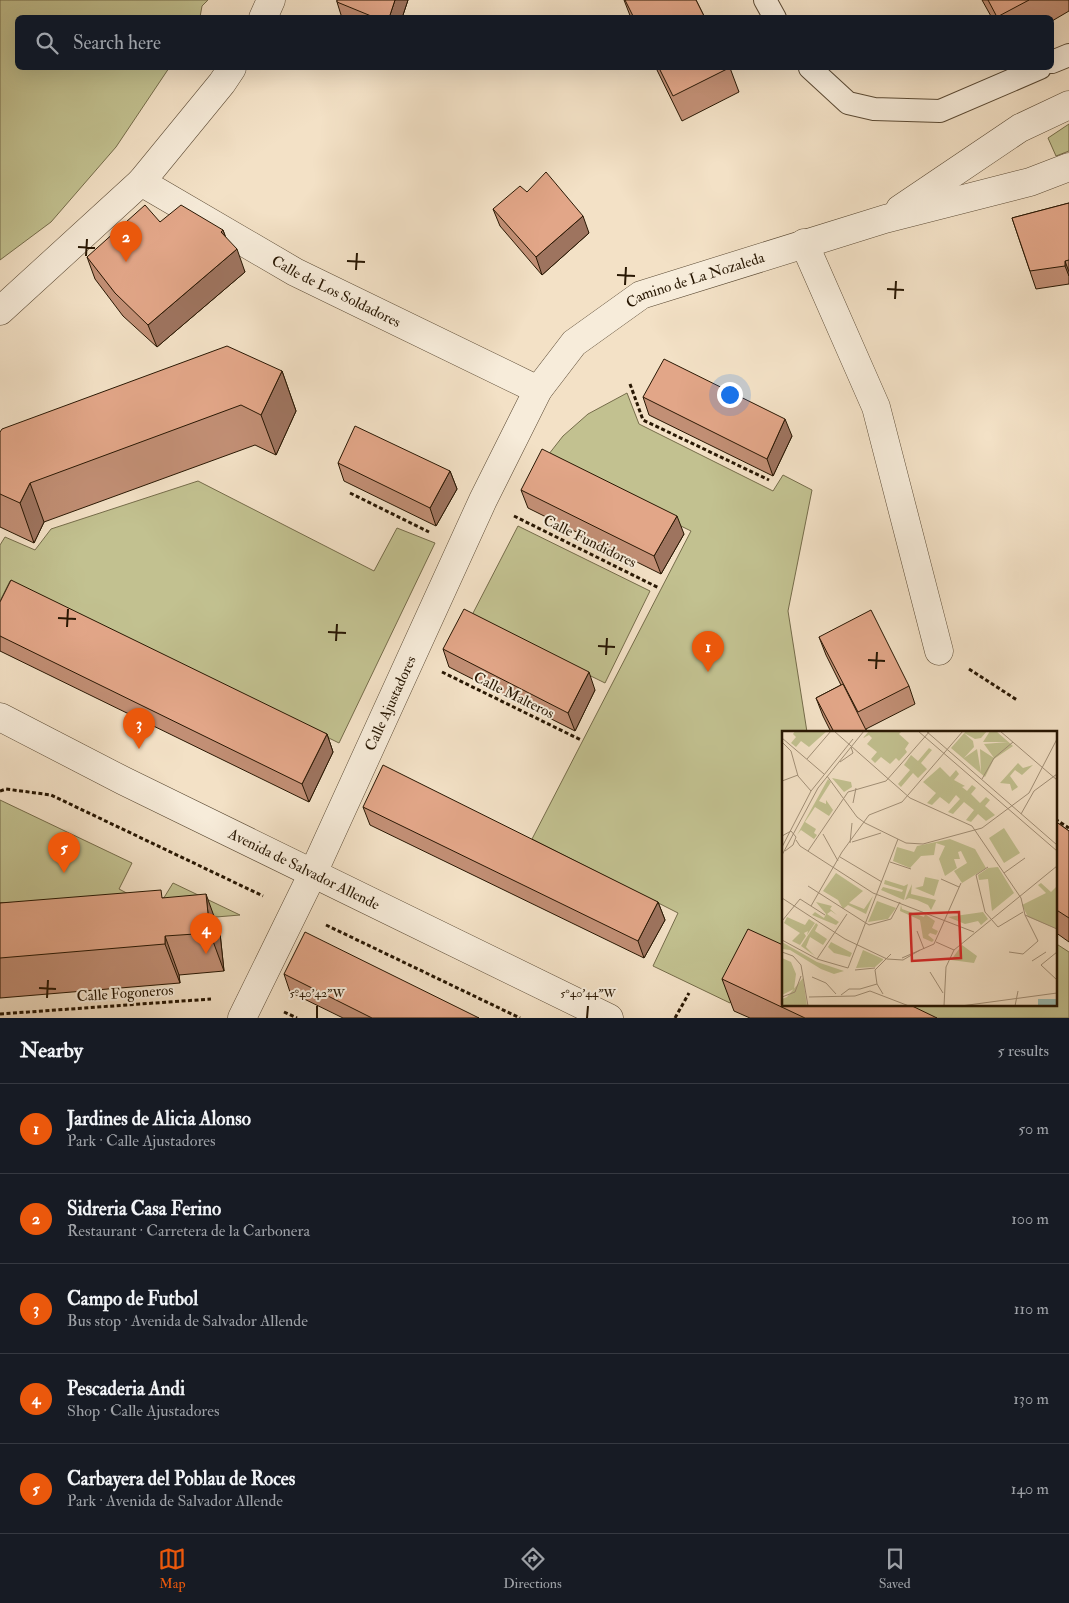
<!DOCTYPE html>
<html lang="en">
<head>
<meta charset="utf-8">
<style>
	body { margin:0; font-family:"IM FELL Double Pica",serif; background:#20242c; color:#f1f3f6 }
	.you { position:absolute; left:729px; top:394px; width:18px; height:18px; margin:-12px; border:4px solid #fff; border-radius:50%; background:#1a73e8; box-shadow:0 0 0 8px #1a73e833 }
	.badge { display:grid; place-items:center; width:32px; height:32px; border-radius:50%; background:#ea580c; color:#fff; font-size:16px; font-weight:700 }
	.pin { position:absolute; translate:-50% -41px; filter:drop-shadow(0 1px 2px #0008) }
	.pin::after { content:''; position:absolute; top:26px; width:18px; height:15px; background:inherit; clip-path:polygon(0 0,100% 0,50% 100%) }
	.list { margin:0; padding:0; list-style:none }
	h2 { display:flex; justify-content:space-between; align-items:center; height:65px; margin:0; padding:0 20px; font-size:21px }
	h2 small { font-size:16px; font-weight:400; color:#9ea1a6 }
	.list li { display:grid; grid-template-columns:32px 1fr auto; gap:15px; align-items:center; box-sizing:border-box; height:90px; padding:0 20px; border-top:1px solid #363941 }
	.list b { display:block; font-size:19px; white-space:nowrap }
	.list p { margin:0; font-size:16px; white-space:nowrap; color:#9ea1a6 }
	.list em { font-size:16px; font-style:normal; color:#9ea1a6 }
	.icon { flex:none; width:28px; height:28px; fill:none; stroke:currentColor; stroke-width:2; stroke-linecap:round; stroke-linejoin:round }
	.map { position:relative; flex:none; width:1069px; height:1018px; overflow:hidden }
	.search { position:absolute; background:#171b24; box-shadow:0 5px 20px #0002; left:15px; right:15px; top:15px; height:55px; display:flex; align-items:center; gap:12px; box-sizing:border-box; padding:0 18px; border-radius:8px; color:#9ea1a6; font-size:19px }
	.sheet { height:515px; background:#171b24 }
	nav { display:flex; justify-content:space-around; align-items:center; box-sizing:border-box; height:70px; border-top:1px solid #363941; background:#171b24; font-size:14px; color:#9ea1a6 }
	nav a { display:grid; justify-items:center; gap:2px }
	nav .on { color:#ea580c }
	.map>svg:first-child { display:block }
</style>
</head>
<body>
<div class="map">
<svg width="1069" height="1018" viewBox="0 0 1069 1018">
	<rect width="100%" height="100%" fill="#f3e1c6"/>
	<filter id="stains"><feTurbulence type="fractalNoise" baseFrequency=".004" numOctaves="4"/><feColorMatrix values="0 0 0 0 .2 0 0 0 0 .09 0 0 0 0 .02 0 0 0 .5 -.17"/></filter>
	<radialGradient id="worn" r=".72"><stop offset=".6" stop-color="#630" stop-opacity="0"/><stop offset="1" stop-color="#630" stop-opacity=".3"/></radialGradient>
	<g fill="#c2c190" stroke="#756c4a">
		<path d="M0 0H208L202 6 200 17 18 18V68H169L116 147 51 222 0 260Z"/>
		<path d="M1069 124V151L1056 156 1048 138Z"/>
		<path d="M627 393 639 424 773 491 783 475 812 490 788 611 807 732H783V961L756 948 730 1003 653 966 678 913 532 839 691 531 545 459 563 436 588 414Z"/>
		<path d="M198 481 374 571 397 528 435 543 339 743 10 581 0 601V545L5 537 35 550 51 529Z"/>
		<path d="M518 526 650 591 605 683 471 617Z"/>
		<path d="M0 800 132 863 119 889 157 909 173 883 240 915 0 935Z"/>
		<path d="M1055 943 1069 952V1018H901L873 1004H1055Z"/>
	</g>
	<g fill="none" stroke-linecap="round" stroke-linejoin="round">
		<g stroke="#5b4a34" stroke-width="24">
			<g id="service">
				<path d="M765 0 775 18"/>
				<path d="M1052 62 1069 55"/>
				<path d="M810 68 848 103 874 109 940 111 1040 68"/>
			</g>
		</g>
		<g stroke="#5b4a34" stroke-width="29">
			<g id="minor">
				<path id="s1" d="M141 182 295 272 538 390"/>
				<path d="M900 209 1020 128 1069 105"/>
				<path d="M804 243 876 407 939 651"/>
				<path id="s2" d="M0 717 124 781 609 1018"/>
				<path id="s3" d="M242 1018 313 873 483 500 538 390 574 343 641 295 885 219 1030 182 1069 167"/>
			</g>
		</g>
		<g stroke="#5b4a34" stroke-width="29">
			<g id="tertiary">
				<path d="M263 18 271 0"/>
				<path d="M0 311 141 182 222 83 232 68"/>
			</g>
		</g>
		<g stroke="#281703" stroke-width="3" stroke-dasharray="4 2.5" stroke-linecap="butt">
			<path d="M630 384 643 420 769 480"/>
			<path d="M350 493 429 532"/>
			<path d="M514 516 659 588"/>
			<path d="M969 669 1017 700"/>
			<path d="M442 672 581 740"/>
			<path d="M0 791 6 789 51 795 263 896"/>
			<path d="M1055 819 1069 828"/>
			<path d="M326 925 520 1018"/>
			<path d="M284 1012 297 1018"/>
			<path d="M0 1014 211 999"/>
			<path d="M675 1018 689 993"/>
		</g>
		<use href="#service" stroke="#f7ecda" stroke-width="22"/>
		<use href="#minor" stroke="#f7ecda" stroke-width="28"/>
		<use href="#tertiary" stroke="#f7ecda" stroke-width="28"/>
	</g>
	<g fill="#c28f75" stroke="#281703">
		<path d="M337 0H408L402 18H342L337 2Z"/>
		<path d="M624 0H696L705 18H631Z"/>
		<path d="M982 0H1069V11L1052 21V18H992Z"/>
		<path d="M656 68H730L739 92 682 121Z"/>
		<path d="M527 192 589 233 542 275 500 226 493 209Z"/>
		<path d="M1069 203V284L1036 289 1012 218Z"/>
		<path d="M160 222 223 230 226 238 245 272 157 347 123 316 95 279 87 257Z"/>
		<path d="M282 371 296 411 276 455 255 445 44 522 34 543 0 527V432Z"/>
		<path d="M643 397 792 436 773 476 649 415Z"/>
		<path d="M338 463 450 471 457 489 436 526 344 481Z"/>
		<path d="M521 490 684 534 661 574 528 508Z"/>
		<path d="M0 602 327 734 333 752 309 802 0 651Z"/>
		<path d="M819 637 909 686 915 704 866 729 867 732H831L823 716 816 698 841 685 826 655Z"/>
		<path d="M443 649 595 690 575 731 449 667Z"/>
		<path d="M363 807 658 902 665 920 644 958 370 825Z"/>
		<path d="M1055 821 1069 831V942L1055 932Z"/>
		<path d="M164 898 220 933 224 971 179 975 180 983 0 998V903Z"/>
		<path d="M284 974 479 1018H343L290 992Z"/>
		<path d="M722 979 937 1018H750L734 1011Z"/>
	</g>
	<g fill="#9e745f" stroke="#281703">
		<path d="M395 0H408L402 18H389Z"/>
		<path d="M583 216 589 233 542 275 536 257Z"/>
		<path d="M223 230 231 253 221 232Z"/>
		<path d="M237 249 245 272 157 347 148 325Z"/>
		<path d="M1065 261 1069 272V276L1065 266Z"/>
		<path d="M282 371 296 411 276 455 261 415Z"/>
		<path d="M785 419 792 436 773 476 767 459Z"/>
		<path d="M450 471 457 489 436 526 430 508Z"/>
		<path d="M30 483 44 522 34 543 20 503Z"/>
		<path d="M677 516 684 534 661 574 654 556Z"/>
		<path d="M589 672 595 690 575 731 568 713Z"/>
		<path d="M327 734 333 752 309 802 302 784Z"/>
		<path d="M206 894 220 933 224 971 210 933Z"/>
		<path d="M658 902 665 920 644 958 638 941Z"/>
		<path d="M165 936 179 975 180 983 165 944Z"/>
	</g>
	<g fill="#e2a688" stroke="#281703">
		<path d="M337 0H395L389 18H376L337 2Z"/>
		<path d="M625 0H696L705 18H634Z"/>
		<path d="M988 0H1029L997 17Z"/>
		<path d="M659 68H729L673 96Z"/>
		<path d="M546 172 583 216 536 257 493 209 520 186 527 192Z"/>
		<path d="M1069 203V260L1065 261V266L1030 271 1012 218Z"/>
		<path d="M145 205 160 222 181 205 223 230 221 232 237 249 148 325 115 293 87 257Z"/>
		<path d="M227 346 282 371 261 415 241 405 30 483 20 503 0 494V432L2 429Z"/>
		<path d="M664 359 785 419 767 459 643 397Z"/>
		<path d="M355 426 450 471 430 508 338 463Z"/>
		<path d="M542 449 677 516 654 556 521 490Z"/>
		<path d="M11 580 327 734 302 784 0 636V602Z"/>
		<path d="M464 609 589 672 568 713 443 649Z"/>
		<path d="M871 610 909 686 858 712 819 637Z"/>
		<path d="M843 684 867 732H834L816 698Z"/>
		<path d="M383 765 658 902 638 941 363 807Z"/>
		<path d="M1055 821 1069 831V918L1055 909Z"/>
		<path d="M161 890 162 898 206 894 210 933 165 936V944L0 958V903Z"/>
		<path d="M748 929 783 945V1004H908L937 1018H805L722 979Z"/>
		<path d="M305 932 479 1018H372L284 974Z"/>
	</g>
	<path fill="none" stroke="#281703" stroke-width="2" d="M78 247 95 248M86 256 87 239M347 261 365 262M356 270 357 253M617 275 635 276M625 285 626 267M887 289 904 290M895 299 896 281M58 618 76 619M67 627 68 609M328 632 346 633M336 641 337 624M598 646 615 647M606 655 607 638M868 660 885 661M876 669 877 652M39 988 56 989M47 998 48 980M317 1018V1006M587 1018 588 1006"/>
	<g text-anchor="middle" stroke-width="4" stroke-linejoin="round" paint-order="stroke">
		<g font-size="15" fill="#281703" stroke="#f7ecda">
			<text dy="5" stroke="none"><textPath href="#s3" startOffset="892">Camino de La Nozaleda</textPath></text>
			<text dy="5" stroke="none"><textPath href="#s1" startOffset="224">Calle de Los Soldadores</textPath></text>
			<text transform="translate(590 541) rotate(26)" y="5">Calle Fundidores</text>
			<text transform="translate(514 695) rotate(26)" y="5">Calle Malteros</text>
			<text dy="5" stroke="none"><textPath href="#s3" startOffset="348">Calle Ajustadores</textPath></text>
			<text dy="5" stroke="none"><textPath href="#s2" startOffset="340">Avenida de Salvador Allende</textPath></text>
			<text transform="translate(125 993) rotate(-4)" y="5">Calle Fogoneros</text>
		</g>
	</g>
	<g transform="translate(782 731)">
		<rect width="275" height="275" fill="#f3e1c6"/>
		<path d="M13 0H45L27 16 19 10 14 16 9 12 14 6 11 3ZM87 0H120L117 3 127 12 123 18 125 21 117 30 114 27 108 33 99 26 93 32 89 28 95 21 85 13 90 7 87 4 81 7ZM184 0H205L199 7 193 8 182 2 191 10 192 16 182 27 195 18 199 42 198 18 212 27 202 13 226 11H201L208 0H214L231 15 212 28 203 46 169 17ZM147 17 150 19 139 32 145 38 136 47 131 42 119 56 116 53 128 39 122 34 129 24 136 30ZM236 32 241 37 251 34 240 44 233 39 228 45 236 56 230 60 228 53 218 52ZM158 36 168 46 174 39 177 43 172 49 183 55 180 56 185 60 190 54 194 57 189 63 198 72 204 66 208 69 203 75 213 84 204 90 196 83 189 91 184 89 192 79 182 71 171 83 166 81 178 68 174 64 167 73 158 66 150 74 145 72 154 62 141 51ZM50 47 69 51 70 56 62 61ZM46 48 49 51 37 70 44 73V69L51 79 47 85 33 76 23 91 34 98 32 102 35 104 32 108 19 99 15 104ZM222 97 238 122 222 132 207 107ZM168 108 193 118 204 137 180 152 172 140 185 132 179 120 176 121 178 128H172L175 137 163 145 157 128 163 115 154 112 152 124 139 125 128 137 111 130 115 116 132 121 135 115ZM216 136 232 162 210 180 206 148 197 149 196 144 206 137ZM54 142 81 160 67 172 82 178 91 165 84 183 66 174 61 178 56 169 41 160ZM143 146 157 149 152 165 133 157 141 155ZM103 149 122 155 126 153 122 169 99 159 101 156 120 161 121 159 102 153ZM259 152 269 161 275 155V198L246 186 240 174 264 162 256 154ZM130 153 129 163 154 169 149 179 146 174 135 169 127 167 123 169ZM95 170 114 177 106 188 86 191ZM34 171 50 175 48 178 55 184 49 180 45 183 57 191 54 194 30 184 33 181 42 187 44 183ZM119 174 120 178 142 186 143 183 153 190 150 197 156 200 154 204 148 202 146 204 152 209 150 211 141 207 138 189 118 180ZM201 181 206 188 199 194 196 190 183 193 166 186ZM5 186 23 194 27 188 33 192 25 204 26 200 22 202 24 205 18 214 10 210 18 202 2 192ZM34 192 36 194 33 200 45 208 41 214 28 206 24 216 33 225 19 215ZM0 211 35 231 62 240 52 243 39 238 8 219 0 218ZM49 211 70 222 68 226 52 222 46 216ZM180 214 195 225 192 232 169 229ZM81 219 101 228V229L93 236 74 237ZM0 227 9 231 14 243 12 258 0 264ZM21 247 25 275 0 274V268L5 266Z" fill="#c2c190"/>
		<path d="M256 268H275V275H256Z" fill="#9bbeb5"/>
		<path fill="none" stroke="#a29078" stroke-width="1" d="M52 0 128 67 190 95 239 167 243 184 275 198M136 0 275 120M144 0 275 114M218 0 275 49M0 7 42 43M0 11 9 20 16 45 29 60M25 28 49 0M58 31 71 22 69 16M45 45 75 86 83 92 124 112 141 113 200 97 247 62 275 8M200 48 212 27 231 11M0 50 16 44M71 72 74 57M239 83 252 60 275 43M41 103 56 130M0 105 9 100 14 106 11 114 3 120M14 109 18 115 91 162 192 201M70 111 99 102M68 112 70 92M0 116 29 60 71 8M26 120 66 61 104 50 148 0M0 124 36 57 82 0M58 126 100 151M108 131 129 138M206 136 194 144 203 181 216 196 241 181M222 142 243 127M159 148 177 156M26 155 87 194 109 188 118 171M0 167 63 208 105 228 121 229 138 219M29 175 60 121 87 84 120 71 181 0M0 190 18 168 43 184M135 200 142 218M0 209 35 228 66 237 116 108M154 211 172 219M0 221 11 225 19 234 26 275M227 221 241 223 256 210 243 184M275 221 259 234 275 249M120 227 152 213 179 152M35 228 65 183M250 230 264 221M73 239 93 237M148 241 161 262M30 246 44 252 54 263M101 263 95 253 93 239 109 223M59 264 67 258H78L95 253M0 266 13 261 19 245M27 266 73 265 88 260 127 275M162 275 164 236 172 219 275 135M179 275 275 262M233 275 236 260"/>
		<path fill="#d62828" fill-opacity="0.15" stroke="#d62828" stroke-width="2.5" d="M177 181 179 227 130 230 128 183Z"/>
		<rect width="275" height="275" fill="none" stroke="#281703" stroke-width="2.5"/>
	</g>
	<g font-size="12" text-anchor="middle" fill="#281703" stroke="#f7ecda" stroke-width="4" stroke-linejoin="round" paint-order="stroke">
		<text x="317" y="997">5°40'42"W</text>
		<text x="588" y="997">5°40'44"W</text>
	</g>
	<rect width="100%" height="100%" filter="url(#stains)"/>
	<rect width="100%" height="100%" fill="url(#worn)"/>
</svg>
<div class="you"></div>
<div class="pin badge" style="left:708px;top:672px">1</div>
<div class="pin badge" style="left:126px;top:262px">2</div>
<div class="pin badge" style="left:139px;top:749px">3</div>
<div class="pin badge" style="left:206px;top:954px">4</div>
<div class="pin badge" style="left:64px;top:873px">5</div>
<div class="search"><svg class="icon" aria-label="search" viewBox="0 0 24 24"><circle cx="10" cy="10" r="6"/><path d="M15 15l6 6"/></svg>Search here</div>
</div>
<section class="sheet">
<h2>Nearby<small>5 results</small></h2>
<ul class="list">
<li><span class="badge">1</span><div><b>Jardines de Alicia Alonso</b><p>Park · Calle Ajustadores</p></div><em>50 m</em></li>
<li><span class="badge">2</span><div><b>Sidreria Casa Ferino</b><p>Restaurant · Carretera de la Carbonera</p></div><em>100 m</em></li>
<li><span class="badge">3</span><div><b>Campo de Futbol</b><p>Bus stop · Avenida de Salvador Allende</p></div><em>110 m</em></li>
<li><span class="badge">4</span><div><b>Pescaderia Andi</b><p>Shop · Calle Ajustadores</p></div><em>130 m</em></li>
<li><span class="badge">5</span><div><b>Carbayera del Poblau de Roces</b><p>Park · Avenida de Salvador Allende</p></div><em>140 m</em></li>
</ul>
</section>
<nav>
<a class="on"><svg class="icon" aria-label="map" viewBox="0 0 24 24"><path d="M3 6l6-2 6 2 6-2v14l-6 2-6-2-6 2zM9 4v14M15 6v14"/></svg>Map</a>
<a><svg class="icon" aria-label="directions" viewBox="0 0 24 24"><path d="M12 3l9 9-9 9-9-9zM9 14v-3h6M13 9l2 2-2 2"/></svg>Directions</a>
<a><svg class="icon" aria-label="saved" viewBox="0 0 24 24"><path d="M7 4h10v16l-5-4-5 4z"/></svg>Saved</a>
</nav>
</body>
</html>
